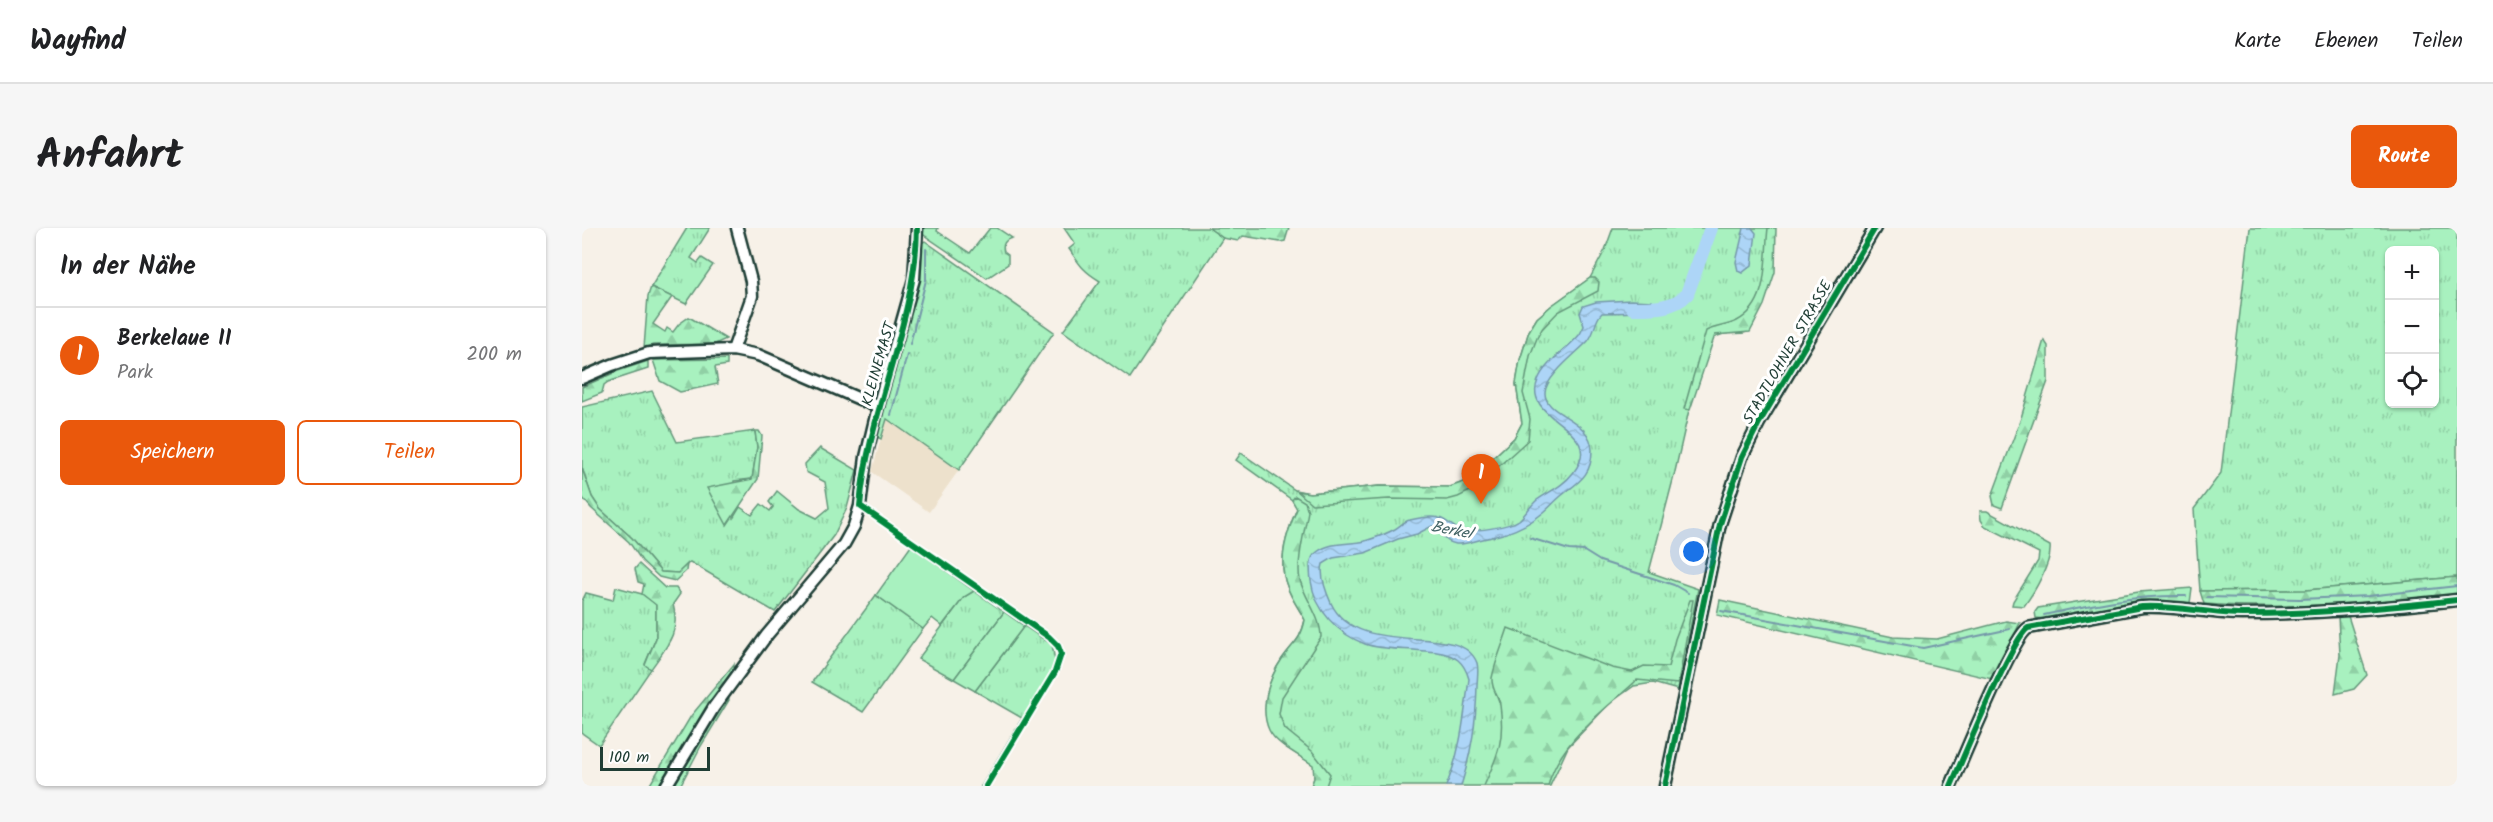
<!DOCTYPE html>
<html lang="de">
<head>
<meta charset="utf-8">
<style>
	body { margin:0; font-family:Kalam,sans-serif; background:#f6f6f6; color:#202124 }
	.controls { position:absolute; right:18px; top:18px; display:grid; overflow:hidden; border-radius:9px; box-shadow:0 2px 4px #0004 }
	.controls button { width:54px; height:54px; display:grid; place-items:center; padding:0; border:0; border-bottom:2px solid #e0e0e0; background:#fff; color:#202124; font:30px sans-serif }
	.scale { position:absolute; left:18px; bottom:15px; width:110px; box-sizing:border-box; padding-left:6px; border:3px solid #1f3d34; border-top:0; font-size:16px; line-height:21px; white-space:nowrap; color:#1f3d34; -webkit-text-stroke:4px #fff; paint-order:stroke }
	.you { position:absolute; left:1112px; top:324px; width:21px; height:21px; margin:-15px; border:4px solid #fff; border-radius:50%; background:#1a73e8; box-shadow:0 0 0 9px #1a73e833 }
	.badge { display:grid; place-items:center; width:39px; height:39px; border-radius:50%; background:#ea580c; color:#fff; font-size:20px; font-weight:700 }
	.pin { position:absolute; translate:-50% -50px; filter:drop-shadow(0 2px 3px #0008) }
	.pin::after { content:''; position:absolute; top:32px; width:21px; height:18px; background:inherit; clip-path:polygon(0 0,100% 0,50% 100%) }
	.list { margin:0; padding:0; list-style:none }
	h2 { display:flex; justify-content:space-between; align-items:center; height:78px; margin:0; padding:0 24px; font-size:26px }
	h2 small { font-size:20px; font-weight:400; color:#757577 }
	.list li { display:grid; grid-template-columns:39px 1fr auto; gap:18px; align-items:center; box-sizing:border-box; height:96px; padding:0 24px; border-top:2px solid #e0e0e0 }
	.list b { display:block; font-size:22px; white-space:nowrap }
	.list p { margin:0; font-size:20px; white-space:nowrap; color:#757577 }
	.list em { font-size:20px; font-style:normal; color:#757577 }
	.actions { display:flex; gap:12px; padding:18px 24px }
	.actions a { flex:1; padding:14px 0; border:2px solid #ea580c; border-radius:9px; text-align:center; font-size:21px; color:#ea580c }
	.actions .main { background:#ea580c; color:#fff }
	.icon { flex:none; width:33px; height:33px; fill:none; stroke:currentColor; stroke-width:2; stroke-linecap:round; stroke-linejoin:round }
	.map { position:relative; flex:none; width:1875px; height:558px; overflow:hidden; border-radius:9px }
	header { display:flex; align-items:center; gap:36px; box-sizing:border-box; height:84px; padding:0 30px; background:#fff; border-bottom:2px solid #e0e0e0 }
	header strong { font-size:28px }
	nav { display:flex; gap:33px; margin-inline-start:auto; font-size:21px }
	.intro { display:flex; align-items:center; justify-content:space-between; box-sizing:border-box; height:144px; padding:0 36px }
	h1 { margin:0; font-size:42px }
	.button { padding:15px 27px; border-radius:9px; background:#ea580c; color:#fff; font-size:21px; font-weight:700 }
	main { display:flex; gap:36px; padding:0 36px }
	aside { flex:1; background:#fff; border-radius:9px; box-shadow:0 2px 4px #0004 }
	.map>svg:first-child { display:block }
</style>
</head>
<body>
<header>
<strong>Wayfind</strong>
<nav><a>Karte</a><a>Ebenen</a><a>Teilen</a></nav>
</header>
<div class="intro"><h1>Anfahrt</h1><a class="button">Route</a></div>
<main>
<aside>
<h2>In der Nähe<small></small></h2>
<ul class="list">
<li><span class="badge">1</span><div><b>Berkelaue II</b><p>Park</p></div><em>200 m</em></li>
</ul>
<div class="actions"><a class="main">Speichern</a><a>Teilen</a></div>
</aside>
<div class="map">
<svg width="1875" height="558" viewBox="0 0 1875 558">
	<defs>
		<pattern id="grass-tufts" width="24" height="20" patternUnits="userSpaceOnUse" patternTransform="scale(1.5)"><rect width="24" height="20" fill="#a8f1bf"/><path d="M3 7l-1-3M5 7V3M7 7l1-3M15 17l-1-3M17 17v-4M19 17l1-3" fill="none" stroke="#90d0a5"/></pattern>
		<pattern id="forest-firs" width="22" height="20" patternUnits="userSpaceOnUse" patternTransform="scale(1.5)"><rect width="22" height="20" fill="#a8f1bf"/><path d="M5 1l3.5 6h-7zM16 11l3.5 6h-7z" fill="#90d0a5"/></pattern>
		<pattern id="water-waves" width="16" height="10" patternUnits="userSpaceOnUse" patternTransform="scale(1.5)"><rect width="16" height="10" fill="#add5f7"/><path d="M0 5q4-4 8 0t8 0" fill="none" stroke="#94b8d4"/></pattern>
	</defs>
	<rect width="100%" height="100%" fill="#f7f1e8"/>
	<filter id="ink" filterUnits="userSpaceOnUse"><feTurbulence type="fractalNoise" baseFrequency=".0167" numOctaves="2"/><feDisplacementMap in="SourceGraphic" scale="12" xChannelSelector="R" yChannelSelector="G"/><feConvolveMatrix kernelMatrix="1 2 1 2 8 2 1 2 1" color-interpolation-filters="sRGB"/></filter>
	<g filter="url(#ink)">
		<path fill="#ede1cc" d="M304 191 377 242 347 284 290 244Z"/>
		<g fill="url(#grass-tufts)" stroke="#64977a" stroke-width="1.5" fill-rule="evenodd">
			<path d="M105 0H128L109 30 116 35 120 30 131 37 104 76 69 59Z"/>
			<path d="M337 0H356L355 3 388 25 408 0H415L430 10C422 12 420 17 422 24L426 27V36L405 50 339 5Z"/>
			<path d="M482 0H627L641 10 548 150 481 103 518 53C501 43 498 37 487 21L493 16Z"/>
			<path d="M1031 0H1190C1187 18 1181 98 1165 104 1152 109 1144 100 1130 112L1107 182 1092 248 1067 344 1116 361 1096 462 1071 455 1052 458 1028 475 986 519 968 558H729L732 550V537C719 528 694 517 688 502 677 480 687 450 700 431 711 415 719 412 723 392 717 381 709 370 705 358 695 333 705 304 715 280L710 272 654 232 659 225 713 262 728 265 797 258 868 259 887 252 932 210 940 195 934 156 938 132 947 103 955 90 969 78 1008 50 1023 22Z"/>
			<path d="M1668 0H1875V349L1724 362 1618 363 1612 281 1639 245ZM1808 22H1852V176H1808Z"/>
			<path d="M343 13 472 104 377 242 305 191 299 211 293 208 339 15Z"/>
			<path d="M70 163 95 214 173 203 175 219 170 251 152 253V289L158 279 170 287 179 276 188 283 191 279 187 274 195 263 217 281 235 290 247 280 243 254 224 244 223 236 238 220 275 242 265 280 252 307 193 384 108 334 96 345 79 344 50 310 18 281 10 269 0 240V179Z"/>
			<path d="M34 359 60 366 74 376V410L63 436 69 441 17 517 0 505V373L4 365 31 372Z"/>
			<path d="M392 363 422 384 372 451 336 431 382 369Z"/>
			<path d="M294 367 341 401 281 484 230 454Z"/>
			<path d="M442 398 470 417 473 433 471 442 402 558H399L440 490 393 463Z"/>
		</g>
		<g fill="url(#forest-firs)" stroke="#64977a" stroke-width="1.5">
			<path d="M627 0H707L703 13 698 14 661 8 656 13 641 10Z"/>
			<path d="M1186 0H1194L1193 44 1182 77 1168 104 1133 107 1108 182 1102 181 1124 103C1134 98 1145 98 1155 93 1188 76 1182 32 1186 0Z"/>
			<path d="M1008 50H1013L1017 54 1016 63 976 84 960 101 955 110 948 128 941 165 948 191 946 212 890 262 876 269 865 272 807 271 730 276 715 263 728 265 797 258 868 259 887 252 932 210 940 195 934 156 938 132 947 103 955 90 969 78Z"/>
			<path d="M69 59 90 69 71 96 83 104 85 100 91 104 97 96 107 89 144 111 133 116 71 117 62 120 66 68Z"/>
			<path d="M1462 112 1466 118V153L1420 280 1412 277 1410 268 1439 190Z"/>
			<path d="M145 131V137L133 139 136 156 98 164 78 153 71 132Z"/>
			<path d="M66 133V141L26 154 22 157 20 165 0 173V159L36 143Z"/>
			<path d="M173 203H177L180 208 176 251 145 297 125 260 170 251 175 219Z"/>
			<path d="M0 240 10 269 18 281 50 310 79 344 96 345 105 336 104 343 93 353 77 349 60 333 47 314 9 280 0 269Z"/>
			<path d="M713 268 723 274 726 283C723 302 714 334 718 352 723 371 739 389 739 409L700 469 697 486 703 501 730 523 748 546 744 558H729L732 550 731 537C719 528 694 517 687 502 677 480 687 450 700 431 711 415 719 412 723 392 717 381 709 370 705 358 695 333 705 304 715 281L710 272Z"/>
			<path d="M1398 283H1405L1468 318C1470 334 1452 365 1442 378L1430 377 1431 373 1456 333 1457 325 1403 298 1399 292Z"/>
			<path d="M57 336 83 360H94L98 366 91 376C99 405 84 419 69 441L63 437 74 410V377L60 366 62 356 56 354 53 341Z"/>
			<path d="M1875 349V366C1791 376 1707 382 1622 376L1618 363 1724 362Z"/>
			<path d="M1610 360 1608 375 1582 373 1550 375 1462 391 1454 390 1453 384 1456 380 1557 364Z"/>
			<path d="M1108 372H1111L1096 456 1055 452C1022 483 977 513 966 558H902C916 527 923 512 918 477 916 467 909 460 910 450 913 434 921 416 926 400L1030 440 1050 444 1062 438 1086 439 1093 411Z"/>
			<path d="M1138 372 1311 409 1355 411 1424 393 1438 395 1410 451 1135 387Z"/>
			<path d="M1756 388H1766L1785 447 1772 461 1753 466 1758 427Z"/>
			<path d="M152 436V444L123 484 79 558H67L109 488Z"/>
			<path d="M146 467 147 472 119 518 98 558H89Z"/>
		</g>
		<g fill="#a8f1bf" stroke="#64977a" stroke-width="1.5">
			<path d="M329 318 392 363 382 369 360 398 350 390 341 401 294 367Z"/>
			<path d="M422 384 442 398 393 463 372 451Z"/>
		</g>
		<g fill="url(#water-waves)" stroke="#7498a9" stroke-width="1.5">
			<path d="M1162 0H1170L1174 5 1170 37 1160 45 1156 43 1154 34Z"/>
			<path d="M1049 72 1070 73 1068 84 1020 85C1012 92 1014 104 1006 113 996 124 963 149 963 165 963 188 1009 190 1010 222 1010 248 996 254 979 268 973 273 968 279 962 284 943 300 925 306 901 311 892 313 883 317 874 316 861 314 860 303 850 298L835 306 816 311 783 325 751 330 741 336C738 347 744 364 749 375 776 433 879 391 895 435 897 442 895 451 895 458 894 494 890 523 879 558H864C879 524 882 488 887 451 885 444 882 437 876 432 863 422 847 424 832 422 817 421 797 421 783 416 756 406 733 382 729 353 728 343 726 330 735 324 749 313 767 317 783 313 793 310 804 306 813 301 818 298 822 293 828 292 836 290 852 287 860 291 867 294 871 300 879 302 891 304 927 299 937 292 944 286 948 278 955 272 968 263 981 258 991 245 1027 200 938 194 956 152 963 134 986 121 998 106L1002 98 998 85 1001 78 1014 74Z"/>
		</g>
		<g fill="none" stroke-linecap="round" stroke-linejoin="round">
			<g stroke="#7498a9" stroke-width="2">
				<path d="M328 116 344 52V21"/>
				<path d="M309 187 325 127"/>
				<path d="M948 310 987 322 1002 323 1018 333 1092 357 1106 365"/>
				<path d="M1625 369 1718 371 1786 368 1875 358"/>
				<path d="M1139 383 1341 420 1428 401"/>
				<path d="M1462 387C1512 376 1553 367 1604 368"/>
			</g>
			<path stroke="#add5f7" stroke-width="14" d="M1051 80C1069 80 1092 81 1105 66L1129 0"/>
			<g stroke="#1f3d34" stroke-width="15">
				<g id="minor">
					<path d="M151 122 170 68 169 53 155 0"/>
					<path d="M0 150 30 137 67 125 151 122 176 127 296 179"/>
					<path d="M84 558 132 479 185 407 262 316 272 298 278 278 284 229 296 179 332 51 335 0"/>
					<path d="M1083 558 1138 296 1160 229 1177 195 1293 0"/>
					<path d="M1369 558C1380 533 1430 410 1446 400L1560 379C1594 377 1627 386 1660 386 1733 386 1803 380 1875 372"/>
				</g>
			</g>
			<use href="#minor" stroke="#fff" stroke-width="10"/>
			<g stroke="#fff" stroke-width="10">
				<g id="cycleway">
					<path d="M335 0C334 95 286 183 278 278L467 409 476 418 479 426 473 444 404 558"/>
					<path d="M1083 558 1138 296 1160 229 1177 195 1293 0"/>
					<path d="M1369 558C1380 533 1430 410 1446 400L1560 379C1594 377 1627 386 1660 386 1733 386 1803 380 1875 372"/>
				</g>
			</g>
			<use href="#cycleway" stroke="#00873e" stroke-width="6"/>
		</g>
	</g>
	<g text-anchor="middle" stroke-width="6" stroke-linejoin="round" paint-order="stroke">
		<g font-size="15" fill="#1f3d34" stroke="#fff">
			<text transform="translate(1205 124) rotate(-60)" y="5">STADTLOHNER STRASSE</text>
			<text transform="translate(296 136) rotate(-74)" y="5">KLEINEMAST</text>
		</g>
		<g font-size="16" font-style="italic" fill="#426365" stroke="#fff">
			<text transform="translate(870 301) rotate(11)" y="6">Berkel</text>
		</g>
	</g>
</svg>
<div class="controls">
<button>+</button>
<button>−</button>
<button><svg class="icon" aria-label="locate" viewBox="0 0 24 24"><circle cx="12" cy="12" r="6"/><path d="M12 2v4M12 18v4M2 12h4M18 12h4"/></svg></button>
</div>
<div class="scale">100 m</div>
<div class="you"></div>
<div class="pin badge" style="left:899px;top:276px">1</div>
</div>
</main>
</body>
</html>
